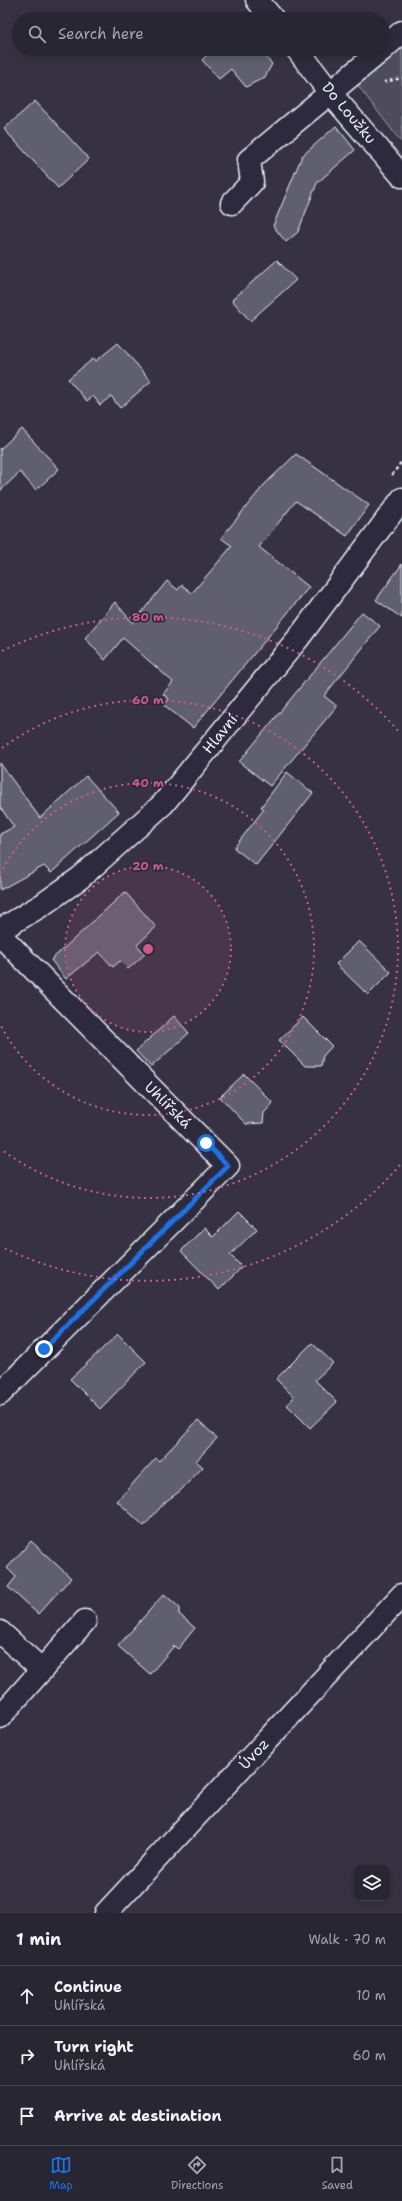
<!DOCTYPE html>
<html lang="en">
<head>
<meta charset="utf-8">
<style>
	body { margin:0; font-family:"Shantell Sans",sans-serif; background:#302e3b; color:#f1f3f6 }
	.controls { position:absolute; right:12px; bottom:12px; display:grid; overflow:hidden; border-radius:8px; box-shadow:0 2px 6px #0003 }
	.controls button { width:36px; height:36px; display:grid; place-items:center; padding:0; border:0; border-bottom:1px solid #44434e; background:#282633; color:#f1f3f6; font:20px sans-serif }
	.stop { position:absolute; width:12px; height:12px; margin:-9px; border:3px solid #1a73e8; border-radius:50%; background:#fff }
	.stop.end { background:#1a73e8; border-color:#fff; box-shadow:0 1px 4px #0008 }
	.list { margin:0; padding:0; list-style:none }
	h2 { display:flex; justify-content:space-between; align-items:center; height:52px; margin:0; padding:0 16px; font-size:17px }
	h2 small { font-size:13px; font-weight:400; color:#a5a5ac }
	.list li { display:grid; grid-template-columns:26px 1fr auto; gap:12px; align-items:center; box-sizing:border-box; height:60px; padding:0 16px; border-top:1px solid #44434e }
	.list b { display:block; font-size:15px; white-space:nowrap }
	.list p { margin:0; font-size:13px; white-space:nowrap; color:#a5a5ac }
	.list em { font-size:13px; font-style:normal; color:#a5a5ac }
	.icon { flex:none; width:22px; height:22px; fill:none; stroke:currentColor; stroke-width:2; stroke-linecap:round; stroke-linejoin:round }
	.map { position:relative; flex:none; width:402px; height:1913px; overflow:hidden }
	.search { position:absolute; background:#282633; box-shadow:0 2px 6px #0003; left:12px; right:12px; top:12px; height:44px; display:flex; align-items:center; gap:10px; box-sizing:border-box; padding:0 14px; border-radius:22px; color:#a5a5ac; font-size:15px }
	.sheet { height:232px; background:#282633 }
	nav { display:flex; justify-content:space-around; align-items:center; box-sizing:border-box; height:56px; border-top:1px solid #44434e; background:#282633; font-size:11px; color:#a5a5ac }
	nav a { display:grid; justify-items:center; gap:2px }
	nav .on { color:#1a73e8 }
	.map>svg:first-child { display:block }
</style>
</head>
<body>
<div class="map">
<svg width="402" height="1913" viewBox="0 0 402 1913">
	<rect width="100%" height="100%" fill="#363244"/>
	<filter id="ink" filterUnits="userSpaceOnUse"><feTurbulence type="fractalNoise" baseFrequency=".025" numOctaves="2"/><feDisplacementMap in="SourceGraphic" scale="8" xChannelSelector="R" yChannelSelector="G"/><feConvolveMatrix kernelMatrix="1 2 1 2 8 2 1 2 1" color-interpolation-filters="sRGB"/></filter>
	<g filter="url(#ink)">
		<path fill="#4d4b5c" stroke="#9a9eaa" d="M402 44V143L356 83Z"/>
		<g fill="#605e6e" stroke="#e8f1f8">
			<path d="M213 49H259L272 64 265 77 246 87 231 69 219 79 202 60Z"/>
			<path d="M35 101 89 159 58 188 4 129Z"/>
			<path d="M336 126 355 150 317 183 298 232 286 242 273 226 302 156Z"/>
			<path d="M277 260 296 280 250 321 232 300Z"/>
			<path d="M118 343 151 381 120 408 111 396 100 405 93 396 87 401 68 379 94 358 96 361Z"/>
			<path d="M22 429 59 469 36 490 20 472 0 491V449Z"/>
			<path d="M296 454 369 505 347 536 296 501 259 547 309 587 193 728 164 705 169 699 163 694 173 682 123 638 105 660 85 638 115 602 133 623 167 581 178 590 182 585 192 593 232 546 221 538 264 485Z"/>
			<path d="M402 564V618L376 600Z"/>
			<path d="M362 612 380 626 324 696 337 706 270 786 239 762Z"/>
			<path d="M0 763 40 818 86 776 119 812 51 873 44 866 0 890V834L14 827 0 807Z"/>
			<path d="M287 772 313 793 256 865 234 848 264 809 261 807Z"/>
			<path d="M125 892 156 927 137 945 145 954 128 969 120 961 113 967 99 952 66 979 51 960Z"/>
			<path d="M359 941 391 972 368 995 336 964Z"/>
			<path d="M174 1016 189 1033 151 1067 136 1051Z"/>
			<path d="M303 1017 332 1046 323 1056 321 1066H305L279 1040Z"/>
			<path d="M244 1074 273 1103 264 1113 263 1123 246 1124 220 1097Z"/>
			<path d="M239 1211 257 1229 230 1255 242 1267 219 1290 181 1251 204 1228 213 1237Z"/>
			<path d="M118 1334 146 1362 100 1409 70 1379Z"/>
			<path d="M312 1343 333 1363 315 1380 337 1402 310 1428 287 1405 294 1397 276 1379Z"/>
			<path d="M198 1420 217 1438 196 1461 203 1467 180 1491 165 1502 144 1526 117 1501 156 1458 159 1461Z"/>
			<path d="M31 1541 71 1578 38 1614 8 1587 16 1577 7 1568Z"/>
			<path d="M164 1594 179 1607V1614L195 1628 178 1649 174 1646 150 1674 118 1646Z"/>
		</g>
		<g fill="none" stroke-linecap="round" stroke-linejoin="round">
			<g stroke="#e8f1f8" stroke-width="25">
				<g id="minor">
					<path d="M257 0 273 19"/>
					<path d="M297 49 331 94 402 176"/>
					<path d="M383 49 402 32"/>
					<path d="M232 203 252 182 249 160 383 49"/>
					<path d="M0 935 228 1166 0 1394"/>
					<path d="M0 1632 42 1670"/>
					<path d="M0 1717 85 1621"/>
					<path d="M106 1913 402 1595"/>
				</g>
			</g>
			<g stroke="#e8f1f8" stroke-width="25">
				<path id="major" d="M0 930 42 905 80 878 163 804 300 636 402 499"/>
			</g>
			<g stroke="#e8f1f8" stroke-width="2.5" stroke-dasharray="3 3" stroke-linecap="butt">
				<path d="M384 82 402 78"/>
				<path d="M392 475 402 461"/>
			</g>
			<use href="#minor" stroke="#2f2a3d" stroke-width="22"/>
			<use href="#major" stroke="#2f2a3d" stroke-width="22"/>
		</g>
	</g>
	<g fill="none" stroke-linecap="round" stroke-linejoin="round" filter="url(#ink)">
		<path stroke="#1a73e8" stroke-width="5" d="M44 1349 228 1166 206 1143"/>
	</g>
	<circle cx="148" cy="949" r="83" fill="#cd598a" fill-opacity=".12"/>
	<g fill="none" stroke="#cd598a" stroke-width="2" stroke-dasharray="2 4">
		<circle cx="148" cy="949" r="83"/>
		<path d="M0 874A166 166 0 1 1 0 1024"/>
		<path d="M2 748A249 249 0 1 1 2 1150"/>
		<path d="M400 1165A332 332 0 0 1 2 1247M2 651A332 332 0 0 1 400 733"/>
	</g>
	<g text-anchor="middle" stroke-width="3.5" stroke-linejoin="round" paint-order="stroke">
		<g font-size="15" fill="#e8f1f8" stroke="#2f2a3d">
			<text transform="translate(349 113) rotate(50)" y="5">Do Loužku</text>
			<text transform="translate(220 734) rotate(-51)" y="5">Hlavní</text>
			<text transform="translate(168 1105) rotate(45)" y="5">Uhlířská</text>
			<text transform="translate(254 1754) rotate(-47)" y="5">Úvoz</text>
		</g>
	</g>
	<circle cx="148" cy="949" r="6" fill="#cd598a" stroke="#2f2a3d" stroke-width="2"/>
	<g font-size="12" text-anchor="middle" font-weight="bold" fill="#cd598a" stroke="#2f2a3d" stroke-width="3.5" stroke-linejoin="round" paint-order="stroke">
		<text x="148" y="621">80 m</text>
		<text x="148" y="704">60 m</text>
		<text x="148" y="787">40 m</text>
		<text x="148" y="870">20 m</text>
	</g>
</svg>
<div class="controls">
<button><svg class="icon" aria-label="layers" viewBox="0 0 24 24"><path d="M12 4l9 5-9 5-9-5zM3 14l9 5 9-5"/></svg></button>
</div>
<div class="stop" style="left:206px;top:1143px"></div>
<div class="stop end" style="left:44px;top:1349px"></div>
<div class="search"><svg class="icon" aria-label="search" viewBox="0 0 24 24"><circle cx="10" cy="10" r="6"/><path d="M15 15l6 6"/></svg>Search here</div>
</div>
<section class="sheet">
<h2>1 min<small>Walk · 70 m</small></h2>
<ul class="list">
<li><svg class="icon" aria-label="ahead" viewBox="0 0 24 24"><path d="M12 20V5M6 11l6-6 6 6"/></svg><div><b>Continue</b><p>Uhlířská</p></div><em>10 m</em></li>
<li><svg class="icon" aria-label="right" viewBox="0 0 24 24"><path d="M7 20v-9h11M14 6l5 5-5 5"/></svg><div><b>Turn right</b><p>Uhlířská</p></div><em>60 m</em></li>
<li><svg class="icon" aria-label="arrive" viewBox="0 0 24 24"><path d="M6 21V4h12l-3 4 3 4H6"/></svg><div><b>Arrive at destination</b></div></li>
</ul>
</section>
<nav>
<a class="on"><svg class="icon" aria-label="map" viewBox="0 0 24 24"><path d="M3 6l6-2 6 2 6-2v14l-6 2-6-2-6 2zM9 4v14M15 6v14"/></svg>Map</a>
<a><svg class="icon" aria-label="directions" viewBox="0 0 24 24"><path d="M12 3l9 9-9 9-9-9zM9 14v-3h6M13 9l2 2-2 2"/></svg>Directions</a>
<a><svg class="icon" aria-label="saved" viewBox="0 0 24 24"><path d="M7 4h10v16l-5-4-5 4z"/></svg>Saved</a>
</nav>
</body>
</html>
